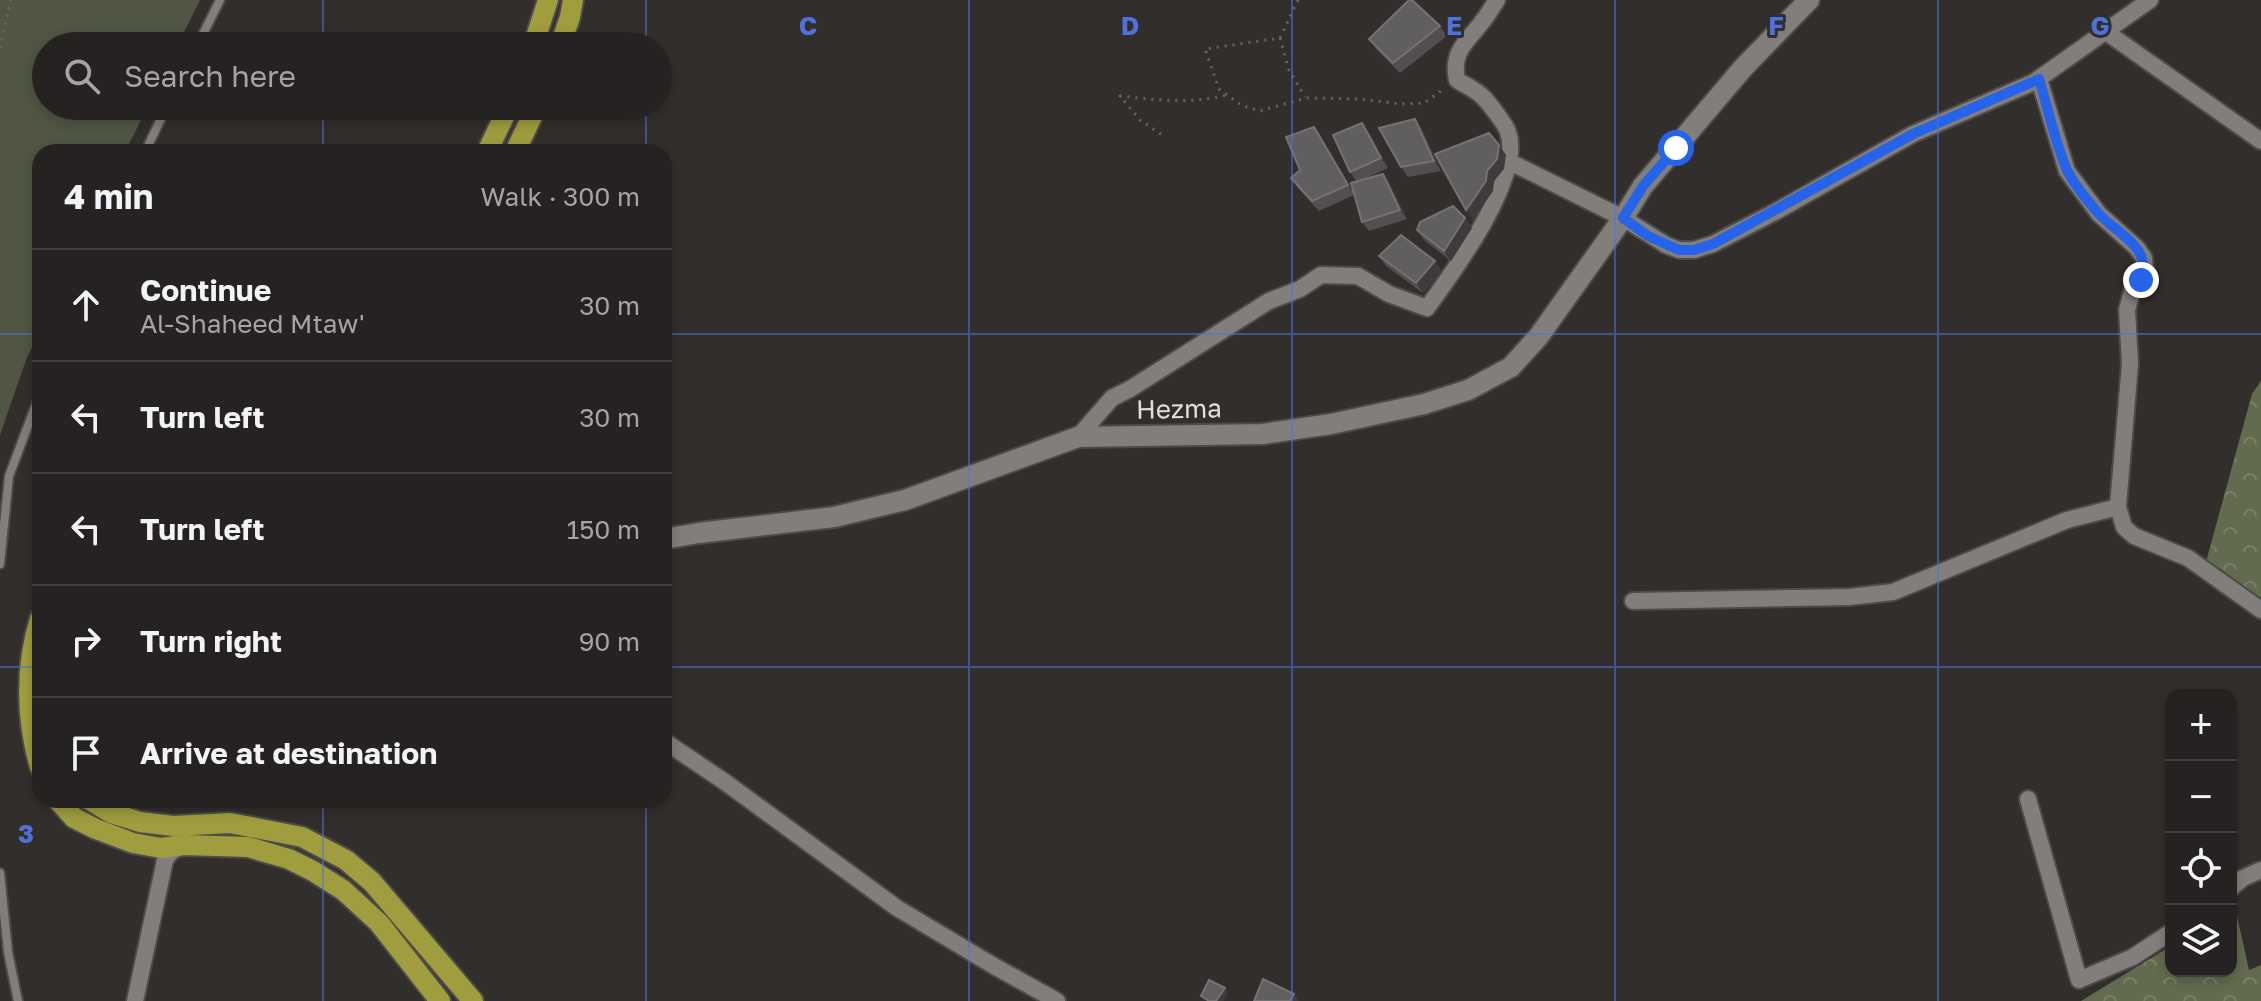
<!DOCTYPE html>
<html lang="en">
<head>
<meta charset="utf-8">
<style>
	body { margin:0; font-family:"Golos Text",sans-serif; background:#2e2a2a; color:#f1f3f6 }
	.controls { position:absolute; right:24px; bottom:24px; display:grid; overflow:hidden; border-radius:16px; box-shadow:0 4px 12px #0003 }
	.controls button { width:72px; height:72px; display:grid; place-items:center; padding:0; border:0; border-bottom:2px solid #423f3f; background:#262221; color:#f1f3f6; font:40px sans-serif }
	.stop { position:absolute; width:24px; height:24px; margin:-18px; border:6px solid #2563eb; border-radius:50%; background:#fff }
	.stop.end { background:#2563eb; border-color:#fff; box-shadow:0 2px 8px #0008 }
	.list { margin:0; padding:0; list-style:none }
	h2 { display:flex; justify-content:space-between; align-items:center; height:104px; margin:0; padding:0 32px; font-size:34px }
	h2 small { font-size:26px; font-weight:400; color:#a4a4a5 }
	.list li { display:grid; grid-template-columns:52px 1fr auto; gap:24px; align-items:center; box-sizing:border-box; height:112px; padding:0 32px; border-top:2px solid #423f3f }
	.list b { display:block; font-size:30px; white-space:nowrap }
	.list p { margin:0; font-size:26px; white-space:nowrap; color:#a4a4a5 }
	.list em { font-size:26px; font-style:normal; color:#a4a4a5 }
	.icon { flex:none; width:44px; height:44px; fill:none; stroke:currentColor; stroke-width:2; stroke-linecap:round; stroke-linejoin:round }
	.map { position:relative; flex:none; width:2261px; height:1001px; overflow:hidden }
	.search { position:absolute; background:#262221; box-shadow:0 4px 12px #0003; left:32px; top:32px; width:640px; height:88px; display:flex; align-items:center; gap:20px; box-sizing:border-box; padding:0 28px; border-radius:44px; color:#a4a4a5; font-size:30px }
	.panel { position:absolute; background:#262221; box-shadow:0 4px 12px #0003; left:32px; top:144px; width:640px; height:664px; border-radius:24px }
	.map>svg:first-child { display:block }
</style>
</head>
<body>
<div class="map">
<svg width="2261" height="1001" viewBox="0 0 2261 1001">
	<defs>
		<pattern id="forest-crowns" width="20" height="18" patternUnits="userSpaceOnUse" patternTransform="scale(2)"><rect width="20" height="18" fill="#626b4f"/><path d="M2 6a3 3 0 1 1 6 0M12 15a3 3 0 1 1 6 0" fill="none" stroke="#788068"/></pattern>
	</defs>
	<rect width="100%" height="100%" fill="#322e2c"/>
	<path fill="#505643" d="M0 0H200L177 46H46V106H148L125 152H40V330L26 360 0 435Z"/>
	<g fill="url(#forest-crowns)">
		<path d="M2261 381V611L2204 569 2252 394Z"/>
		<path d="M2235 907 2249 970 2261 965V1001H2081L2171 946V971H2231V909Z"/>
	</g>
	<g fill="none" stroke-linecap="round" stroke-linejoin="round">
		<g stroke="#4d4b49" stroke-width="12">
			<g id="lane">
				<path d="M197 46 220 0"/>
				<path d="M145 152 167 106"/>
				<path d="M0 564 9 476 40 394"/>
				<path d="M0 873 8 952 18 1001"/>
			</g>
		</g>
		<g stroke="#4d4b49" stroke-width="20">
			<g id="street">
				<path d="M2106 32 2261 141"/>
				<path d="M2039 79 2067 171 2099 214 2137 248 2144 258 2145 270 2141 280 2132 291 2127 310 2130 364 2118 507 2124 527 2134 536 2188 558 2261 610"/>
				<path d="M1510 162 1623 218 1666 245 1679 250H1694L1713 244 1775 212 1913 134 2034 82 2150 0"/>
				<path d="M1078 437 1112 398 1130 389 1269 301 1300 289 1321 275 1358 276 1389 294 1427 308C1453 272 1524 177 1508 132 1506 125 1489 103 1483 97 1476 90 1465 85 1457 80 1451 51 1467 42 1482 22 1488 15 1492 7 1497 0"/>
				<path d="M1633 601 1849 597 1893 592 2067 520 2118 507"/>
				<path d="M664 741 725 782 897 908 994 966 1057 1001"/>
				<path d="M2028 799 2079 980 2133 957 2171 932"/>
				<path d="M2231 888 2243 878 2261 870"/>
				<path d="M135 1001 165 860 171 852 182 846"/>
			</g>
		</g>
		<g stroke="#4d4b49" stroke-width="24">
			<path id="secondary" d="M664 539 699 533 834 517 905 500 1078 437 1263 434 1331 424 1424 404 1468 390 1511 367 1539 336 1623 218 1643 186 1743 68 1809 0"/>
		</g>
		<g stroke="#4d4b49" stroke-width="24">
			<g id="primary">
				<path d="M533 46 548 0"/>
				<path d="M560 46 570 17 573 0"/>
				<path d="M487 152 509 106"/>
				<path d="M515 152 537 106"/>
				<path d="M40 619C25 666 26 720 40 767"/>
				<path d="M58 800 74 818 96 829 133 843 161 848 184 845 248 847 289 859 313 871 343 890 379 923 440 1001"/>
				<path d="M90 800 111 813 140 822 173 826 230 823 302 837 346 860 372 882 473 1001"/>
			</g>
		</g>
		<g stroke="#686563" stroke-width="3" stroke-dasharray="2 6" stroke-linecap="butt">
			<path d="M1298 0 1280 38 1205 49 1219 89 1241 105 1260 111 1306 98 1361 99 1400 104 1424 103 1444 89"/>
			<path d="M1280 38 1289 70 1305 97"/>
			<path d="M0 48 11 0"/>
			<path d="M1161 134 1140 120 1120 96C1156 100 1192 104 1227 95"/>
		</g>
		<use href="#lane" stroke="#827e7b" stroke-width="8"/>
		<use href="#street" stroke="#827e7b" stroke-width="16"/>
		<use href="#secondary" stroke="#827e7b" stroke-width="20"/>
		<use href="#primary" stroke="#9f9d3d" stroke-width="20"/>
	</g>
	<g fill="#524e51">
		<path d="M1440 26 1447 36 1400 73 1376 49 1369 39Z"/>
		<path d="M1415 119 1422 129 1441 171 1408 177 1401 167Z"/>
		<path d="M1369 133 1388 168 1357 182 1383 174 1390 184 1407 219 1369 231 1362 222 1354 195 1319 211 1298 188 1291 178 1300 170 1321 137 1354 193 1357 182 1350 172Z"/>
		<path d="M1465 218 1472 228 1451 261 1424 240 1417 230Z"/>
		<path d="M1379 256 1442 271 1423 293 1386 266Z"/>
	</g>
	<g fill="#3f3b3c">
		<path d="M1415 119 1422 129 1441 171 1434 161Z"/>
		<path d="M1362 123 1369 133 1388 168 1381 158Z"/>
		<path d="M1314 127 1321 137 1355 195 1348 185Z"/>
		<path d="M1499 145 1506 155 1504 169 1494 181 1493 191 1473 220 1466 210Z"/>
		<path d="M1383 174 1390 184 1407 219 1400 210Z"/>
		<path d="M1465 218 1472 228 1451 261 1444 251Z"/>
		<path d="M1435 261 1442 271 1423 293 1416 283Z"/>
		<path d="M1225 988 1228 993 1223 1001H1216Z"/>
		<path d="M1294 994 1299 1001H1290Z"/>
	</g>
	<g fill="#615e60" stroke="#757274" stroke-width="2">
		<path d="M1409 0H1412L1440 26 1393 63 1369 39Z"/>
		<path d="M1415 119 1434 161 1401 167 1379 128Z"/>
		<path d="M1362 123 1381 158 1350 172 1333 135Z"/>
		<path d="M1314 127 1348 185 1312 201 1291 178 1300 170 1286 137Z"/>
		<path d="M1489 133 1499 145 1497 159 1487 171 1486 181 1466 210 1435 154Z"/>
		<path d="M1383 174 1400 210 1362 222 1351 183Z"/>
		<path d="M1453 206 1465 218 1444 251 1417 230 1420 222Z"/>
		<path d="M1401 235 1435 261 1416 283 1379 256Z"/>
		<path d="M1263 979 1294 994 1290 1001H1254Z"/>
		<path d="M1209 980 1225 988 1216 1001H1209L1201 996Z"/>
	</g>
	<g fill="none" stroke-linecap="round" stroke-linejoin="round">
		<path stroke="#2563eb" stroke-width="10" d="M1676 148 1643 186 1623 218 1648 236 1679 250H1694L1713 244 1913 134 2039 79C2048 108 2054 139 2066 168 2072 183 2088 201 2098 213 2118 235 2152 246 2141 280"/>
	</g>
	<path fill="none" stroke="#4e72da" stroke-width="2" stroke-opacity="0.55" d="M323 0V46M646 0V46M969 0V1001M1292 0V1001M1615 0V1001M1938 0V1001M323 106V152M646 106V152M0 334H40M664 334H2261M0 667H40M664 667H2261M323 800V1001M646 800V1001"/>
	<g text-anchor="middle" stroke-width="6" stroke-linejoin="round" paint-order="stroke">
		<g font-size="26" fill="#e1dfde" stroke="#322e2c">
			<text transform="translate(1179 409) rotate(-1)" y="9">Hezma</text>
		</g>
	</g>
	<g font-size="26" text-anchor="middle" font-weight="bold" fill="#4e72da" stroke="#322e2c" stroke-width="6" stroke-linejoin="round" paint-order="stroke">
		<text x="808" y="35">C</text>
		<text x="1130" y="35">D</text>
		<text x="1454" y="35">E</text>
		<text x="1776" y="35">F</text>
		<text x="2100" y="35">G</text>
		<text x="26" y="843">3</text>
	</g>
</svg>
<div class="controls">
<button>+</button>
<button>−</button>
<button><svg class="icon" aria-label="locate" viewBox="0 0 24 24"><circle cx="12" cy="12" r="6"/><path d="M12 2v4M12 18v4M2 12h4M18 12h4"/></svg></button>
<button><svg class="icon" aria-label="layers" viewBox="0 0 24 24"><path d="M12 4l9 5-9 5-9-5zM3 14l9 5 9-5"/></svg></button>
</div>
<div class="stop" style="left:1676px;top:148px"></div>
<div class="stop end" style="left:2141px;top:280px"></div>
<div class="search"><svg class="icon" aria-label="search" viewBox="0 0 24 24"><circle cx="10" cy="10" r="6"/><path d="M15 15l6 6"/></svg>Search here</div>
<section class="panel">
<h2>4 min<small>Walk · 300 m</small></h2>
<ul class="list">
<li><svg class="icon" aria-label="ahead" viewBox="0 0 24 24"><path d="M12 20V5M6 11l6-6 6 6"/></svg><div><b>Continue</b><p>Al-Shaheed Mtaw'</p></div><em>30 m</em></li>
<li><svg class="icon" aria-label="left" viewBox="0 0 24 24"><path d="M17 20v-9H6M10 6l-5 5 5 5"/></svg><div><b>Turn left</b></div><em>30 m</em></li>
<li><svg class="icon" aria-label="left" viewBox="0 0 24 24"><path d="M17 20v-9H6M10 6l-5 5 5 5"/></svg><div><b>Turn left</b></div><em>150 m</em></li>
<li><svg class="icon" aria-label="right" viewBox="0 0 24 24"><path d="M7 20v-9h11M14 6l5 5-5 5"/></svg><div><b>Turn right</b></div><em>90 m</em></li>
<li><svg class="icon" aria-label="arrive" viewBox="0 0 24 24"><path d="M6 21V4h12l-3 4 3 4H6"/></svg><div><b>Arrive at destination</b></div></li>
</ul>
</section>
</div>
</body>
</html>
